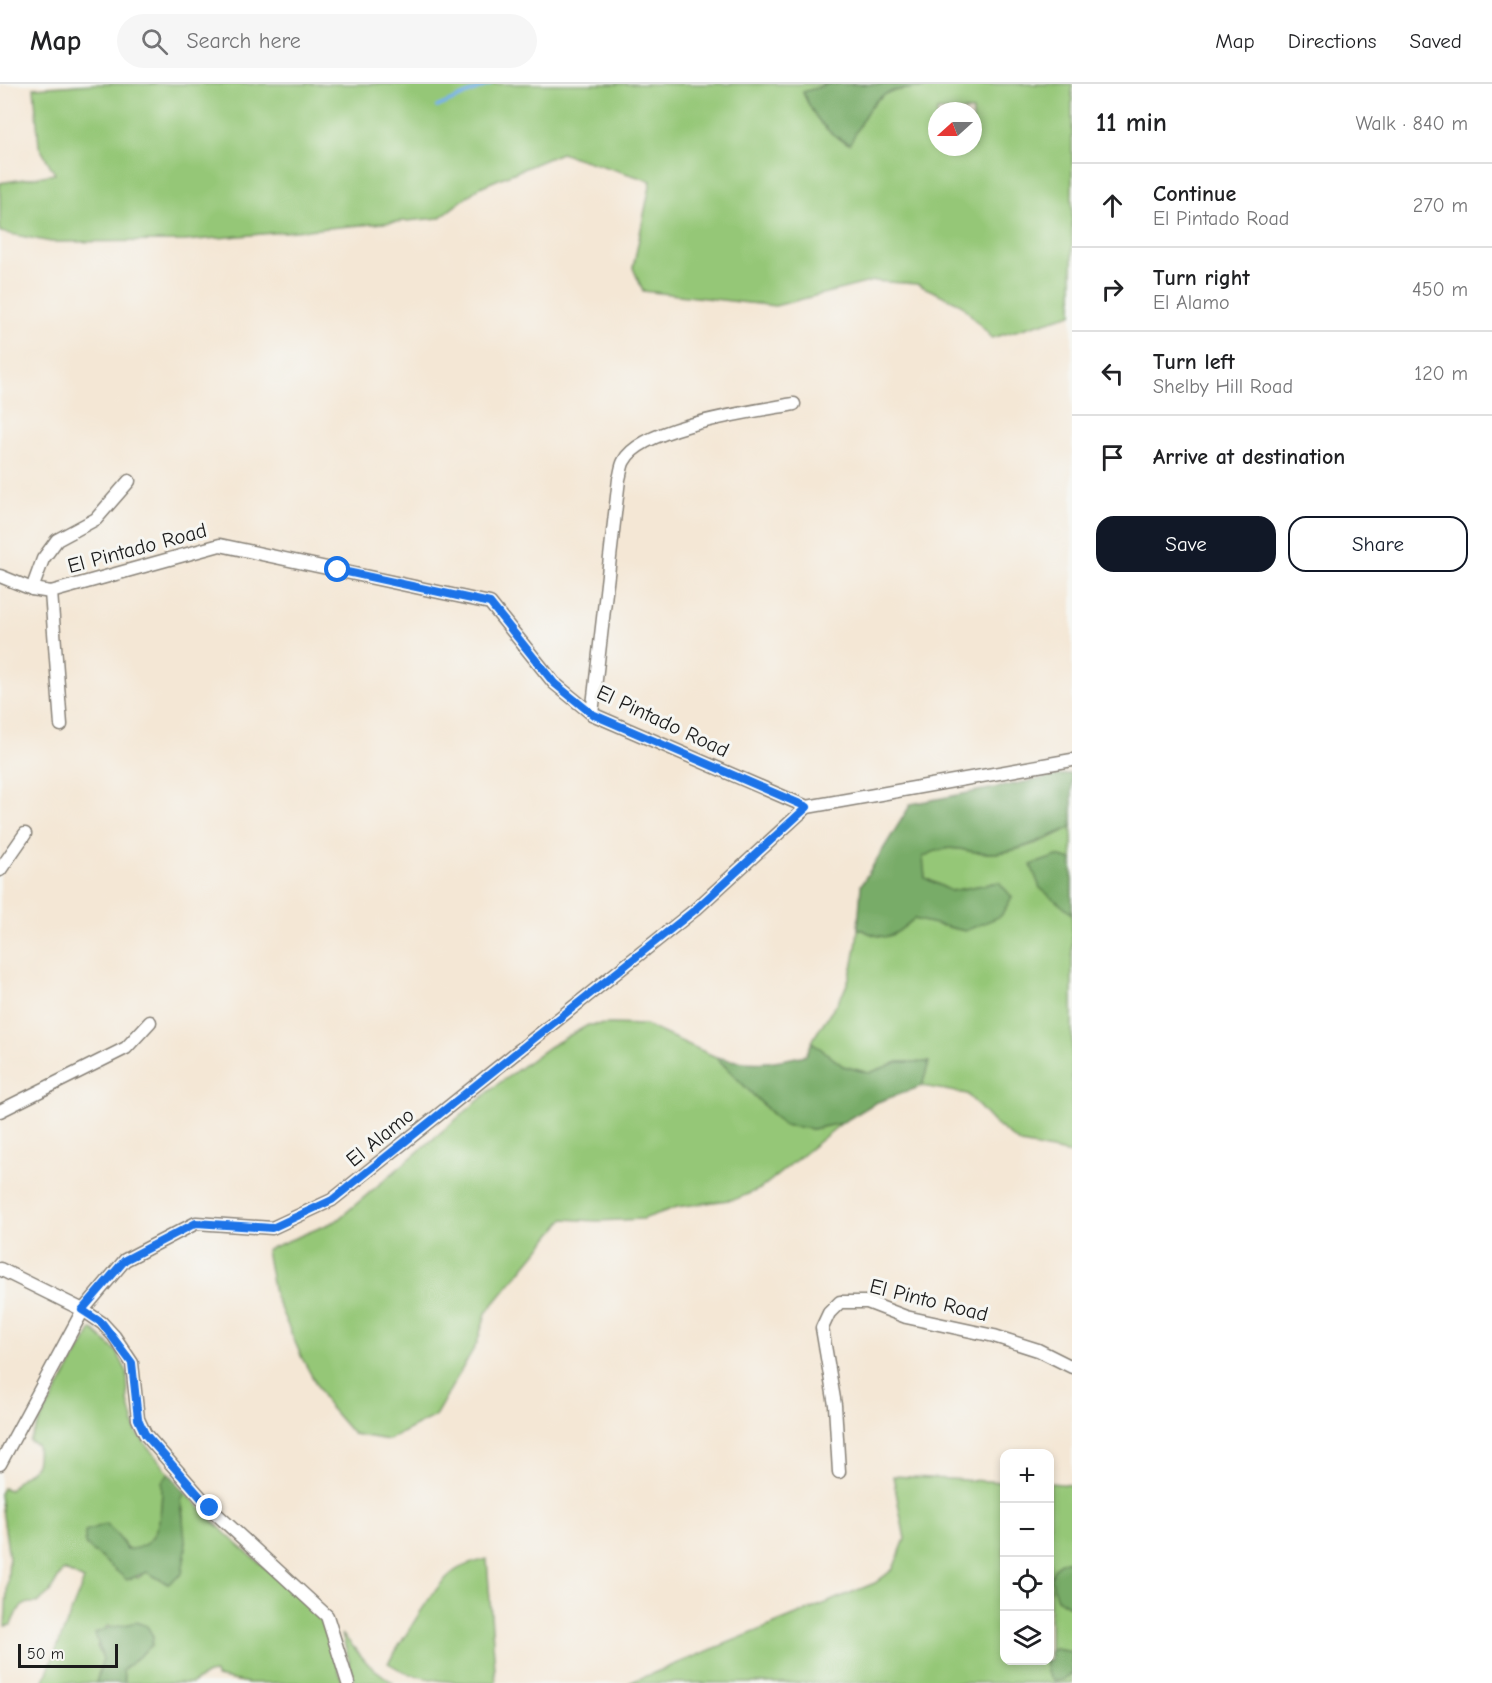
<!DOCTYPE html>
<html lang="en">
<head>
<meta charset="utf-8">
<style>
	body { margin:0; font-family:"Comic Neue",sans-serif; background:#f6f6f6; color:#202124 }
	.controls { position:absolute; right:18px; bottom:18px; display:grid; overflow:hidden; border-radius:12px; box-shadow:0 3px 9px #0003 }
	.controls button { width:54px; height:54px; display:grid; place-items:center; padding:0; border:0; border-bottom:2px solid #e0e0e0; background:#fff; color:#202124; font:30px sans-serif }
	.compass { position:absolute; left:928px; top:18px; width:54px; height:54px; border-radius:50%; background:#fff; box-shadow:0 3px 9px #0003; rotate:249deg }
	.scale { position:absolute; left:18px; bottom:15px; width:100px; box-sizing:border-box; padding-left:6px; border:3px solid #1c1c1c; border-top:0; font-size:16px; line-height:21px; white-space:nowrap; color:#1c1c1c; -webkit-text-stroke:4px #f6f6f2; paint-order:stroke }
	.stop { position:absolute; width:18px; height:18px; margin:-14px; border:4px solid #1a73e8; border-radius:50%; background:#fff }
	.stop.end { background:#1a73e8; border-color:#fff; box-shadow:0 2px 6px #0008 }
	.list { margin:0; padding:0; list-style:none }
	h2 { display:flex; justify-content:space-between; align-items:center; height:78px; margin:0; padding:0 24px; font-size:26px }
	h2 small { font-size:20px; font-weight:400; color:#757577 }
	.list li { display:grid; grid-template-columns:39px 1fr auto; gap:18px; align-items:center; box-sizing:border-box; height:84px; padding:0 24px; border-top:2px solid #e0e0e0 }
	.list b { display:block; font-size:22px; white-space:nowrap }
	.list p { margin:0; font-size:20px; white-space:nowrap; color:#757577 }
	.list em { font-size:20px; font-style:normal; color:#757577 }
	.actions { display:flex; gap:12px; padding:18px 24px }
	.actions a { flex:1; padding:14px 0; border:2px solid #111827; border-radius:18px; text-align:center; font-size:21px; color:#111827 }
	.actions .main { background:#111827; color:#fff }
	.icon { flex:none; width:33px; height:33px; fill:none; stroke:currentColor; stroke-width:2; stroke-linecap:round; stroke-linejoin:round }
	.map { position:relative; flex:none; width:1072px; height:1599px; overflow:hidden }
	header { display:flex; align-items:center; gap:36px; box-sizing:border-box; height:84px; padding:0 30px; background:#fff; border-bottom:2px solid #e0e0e0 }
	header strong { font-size:28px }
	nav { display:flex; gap:33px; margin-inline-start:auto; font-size:21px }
	.search { width:420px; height:54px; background:#f6f6f6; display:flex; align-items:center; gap:15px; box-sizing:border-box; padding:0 21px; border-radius:33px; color:#757577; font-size:22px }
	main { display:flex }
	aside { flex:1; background:#fff }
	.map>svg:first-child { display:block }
</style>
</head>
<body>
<header>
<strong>Map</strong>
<div class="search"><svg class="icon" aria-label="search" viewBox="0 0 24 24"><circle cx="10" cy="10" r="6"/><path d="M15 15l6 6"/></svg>Search here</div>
<nav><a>Map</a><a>Directions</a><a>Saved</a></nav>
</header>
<main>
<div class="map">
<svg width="1072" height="1599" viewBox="0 0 1072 1599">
	<rect width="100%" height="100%" fill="#f6f6f2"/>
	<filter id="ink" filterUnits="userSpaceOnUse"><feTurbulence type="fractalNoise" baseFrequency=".0167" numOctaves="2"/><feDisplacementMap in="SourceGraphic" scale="12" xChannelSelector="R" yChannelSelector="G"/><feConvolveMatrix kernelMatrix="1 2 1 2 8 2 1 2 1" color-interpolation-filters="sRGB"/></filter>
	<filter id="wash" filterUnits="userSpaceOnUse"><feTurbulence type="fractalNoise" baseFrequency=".008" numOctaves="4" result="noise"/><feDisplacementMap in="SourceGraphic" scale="24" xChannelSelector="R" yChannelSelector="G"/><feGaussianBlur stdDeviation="1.35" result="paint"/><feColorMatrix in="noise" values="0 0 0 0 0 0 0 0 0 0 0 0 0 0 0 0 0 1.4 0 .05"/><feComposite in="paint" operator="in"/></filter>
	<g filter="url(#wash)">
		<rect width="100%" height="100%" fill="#f4e7d5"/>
		<g fill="#95c777" stroke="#58724a" stroke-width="1.5" fill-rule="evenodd">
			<path d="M93 0H829L803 9C814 33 825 49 849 60 858 45 867 21 882 12 897 2 926 6 943 0H1072V230L992 254 961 220 917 200 874 197 775 222 643 207 633 184 651 97 561 69 480 103 439 134 185 157 51 158 0 148V99L55 90 39 62 34 4ZM937 27H973V63H937Z"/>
			<path d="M1072 742V776L1057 772 1064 822 1072 830V1070L1021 1060 994 1039 967 1010 922 1002 929 978H898L869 989 843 982 812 958C820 940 834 927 843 909 852 891 857 864 858 844 887 858 890 854 914 835L965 847 999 798 951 807 925 794 922 773C953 756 960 769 991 769 1015 769 1052 755 1072 742Z"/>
			<path d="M610 940 645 941 716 973 783 1041 812 1045 842 1039 760 1105 736 1115 677 1123 643 1135 597 1137 564 1135 486 1229 477 1259 435 1332 388 1356 353 1350 327 1320 302 1274 274 1210 266 1166 336 1137 498 1000 549 963 588 941Z"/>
			<path d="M92 1245 117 1268 127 1288 128 1317 136 1348 169 1389 162 1398C162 1424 162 1466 127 1465L117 1450 93 1468 103 1473 115 1486 138 1494 147 1488 168 1500 184 1431 181 1416 185 1408 227 1451 320 1531 343 1599H249L216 1593 215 1589 208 1590 192 1599H125L123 1586 152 1561 153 1552 136 1538 121 1543 107 1542 97 1562 103 1575 96 1599H43L84 1496 63 1486 50 1508 37 1519C21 1517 16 1528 11 1541L5 1542 9 1474 0 1410 3 1404 10 1406C25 1382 40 1395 37 1361L29 1357Z"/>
			<path d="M893 1392 1004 1398V1576H1050V1399L1072 1401V1476C1048 1479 1050 1496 1057 1515L1072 1523V1599H629L875 1499 893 1485 905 1455Z"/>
			<path d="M487 1475 496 1599C458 1599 418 1599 388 1579 404 1556 431 1505 452 1489 462 1481 475 1478 487 1475Z"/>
			<path d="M342 1550 369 1581 393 1599H355Z"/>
		</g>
		<g fill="#78ac68" stroke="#4a6442" stroke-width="1.5">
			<path d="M829 0H943C926 6 897 2 882 12 867 21 858 45 850 60 825 49 814 33 803 8Z"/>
			<path d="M1072 689V742L1068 745C1044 754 1017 769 991 769 960 769 953 756 923 773L925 794 951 807 999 798 1012 813 1001 832 965 847 914 835C890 854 888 859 858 844L861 801 911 720Z"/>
			<path d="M1057 772 1072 776V830L1040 804 1031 781Z"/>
			<path d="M812 958 843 982 869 989 898 978H929L922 1002 875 1019 842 1039 812 1045 783 1041 716 973C753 982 769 979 806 971Z"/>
			<path d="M169 1389 185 1408 181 1416 186 1465 182 1490 168 1500 147 1488 127 1496 85 1460V1447L106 1440 117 1450 126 1465C162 1467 162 1423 162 1398Z"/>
			<path d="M1072 1476V1523L1057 1515C1050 1496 1047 1479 1072 1476Z"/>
			<path d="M136 1538 147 1542 153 1552 152 1561 123 1586 125 1599H96L103 1575 95 1549C108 1542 121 1543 136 1538Z"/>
			<path d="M1055 1565 1072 1568V1589L1063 1596 1054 1597 1047 1589 1045 1577 1050 1576V1567Z"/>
		</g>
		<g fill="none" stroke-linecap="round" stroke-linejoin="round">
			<path stroke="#78b2e9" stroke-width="4" d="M437 23 490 0"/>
		</g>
	</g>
	<g filter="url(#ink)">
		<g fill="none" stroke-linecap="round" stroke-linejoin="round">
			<g stroke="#888278" stroke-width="15">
				<g id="minor">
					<path d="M0 492 32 505 51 508 220 461 490 519 554 599 592 630 807 723 1072 676"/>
					<path d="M32 505 43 475 57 456 96 435 129 397"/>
					<path d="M51 508 61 641"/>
					<path d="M592 630 619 395C621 389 621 382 624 377 642 342 756 327 794 320"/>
					<path d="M0 786 25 750"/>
					<path d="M0 1027 126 964 150 938"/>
					<path d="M0 1185 83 1226 102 1239 114 1252 132 1279 138 1335 145 1350 210 1424 327 1532 348 1599"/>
					<path d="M0 1380 83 1226 125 1176 196 1139 272 1144 332 1116 696 825 807 723"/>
					<path d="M839 1388 835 1321 822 1244 829 1229 840 1218H867L906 1233 994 1252 1038 1266 1072 1283"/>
				</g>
			</g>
			<use href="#minor" stroke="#fff" stroke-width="12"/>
		</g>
	</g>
	<g fill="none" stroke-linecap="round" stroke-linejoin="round" filter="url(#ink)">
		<path stroke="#1a73e8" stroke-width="8" d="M210 1424 145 1350 138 1335 132 1279 102 1239 82 1226 125 1176 196 1139 272 1144 332 1116 696 825 807 723 592 630 554 599 490 519 338 486"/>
	</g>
	<g text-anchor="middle" stroke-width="6" stroke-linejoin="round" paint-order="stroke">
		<g font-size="21" fill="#1c1c1c" stroke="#f6f6f2">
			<text transform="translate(137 464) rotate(-15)" y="7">El Pintado Road</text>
			<text transform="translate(663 637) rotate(25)" y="7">El Pintado Road</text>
			<text transform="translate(380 1053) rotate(-39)" y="7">El Alamo</text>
			<text transform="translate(929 1216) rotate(14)" y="7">El Pinto Road</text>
		</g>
	</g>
</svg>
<div class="controls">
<button>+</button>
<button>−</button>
<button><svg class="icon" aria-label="locate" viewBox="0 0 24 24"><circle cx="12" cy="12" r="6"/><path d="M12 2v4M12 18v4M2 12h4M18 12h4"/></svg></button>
<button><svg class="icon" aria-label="layers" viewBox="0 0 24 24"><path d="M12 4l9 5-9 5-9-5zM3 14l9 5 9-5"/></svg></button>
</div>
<svg class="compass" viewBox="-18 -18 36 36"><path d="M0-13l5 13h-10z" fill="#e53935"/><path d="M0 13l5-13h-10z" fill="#757577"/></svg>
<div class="scale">50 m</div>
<div class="stop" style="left:338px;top:486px"></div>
<div class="stop end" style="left:210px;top:1424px"></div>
</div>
<aside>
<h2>11 min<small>Walk · 840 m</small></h2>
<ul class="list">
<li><svg class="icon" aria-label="ahead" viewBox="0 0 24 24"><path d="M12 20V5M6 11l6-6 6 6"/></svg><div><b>Continue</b><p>El Pintado Road</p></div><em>270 m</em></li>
<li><svg class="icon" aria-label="right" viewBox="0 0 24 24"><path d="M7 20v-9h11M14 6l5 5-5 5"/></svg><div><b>Turn right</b><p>El Alamo</p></div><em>450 m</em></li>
<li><svg class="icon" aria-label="left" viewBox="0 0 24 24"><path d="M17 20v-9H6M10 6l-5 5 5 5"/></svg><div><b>Turn left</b><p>Shelby Hill Road</p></div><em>120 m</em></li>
<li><svg class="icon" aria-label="arrive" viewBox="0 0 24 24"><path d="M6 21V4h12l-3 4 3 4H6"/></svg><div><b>Arrive at destination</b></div></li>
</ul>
<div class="actions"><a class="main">Save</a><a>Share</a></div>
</aside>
</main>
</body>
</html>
